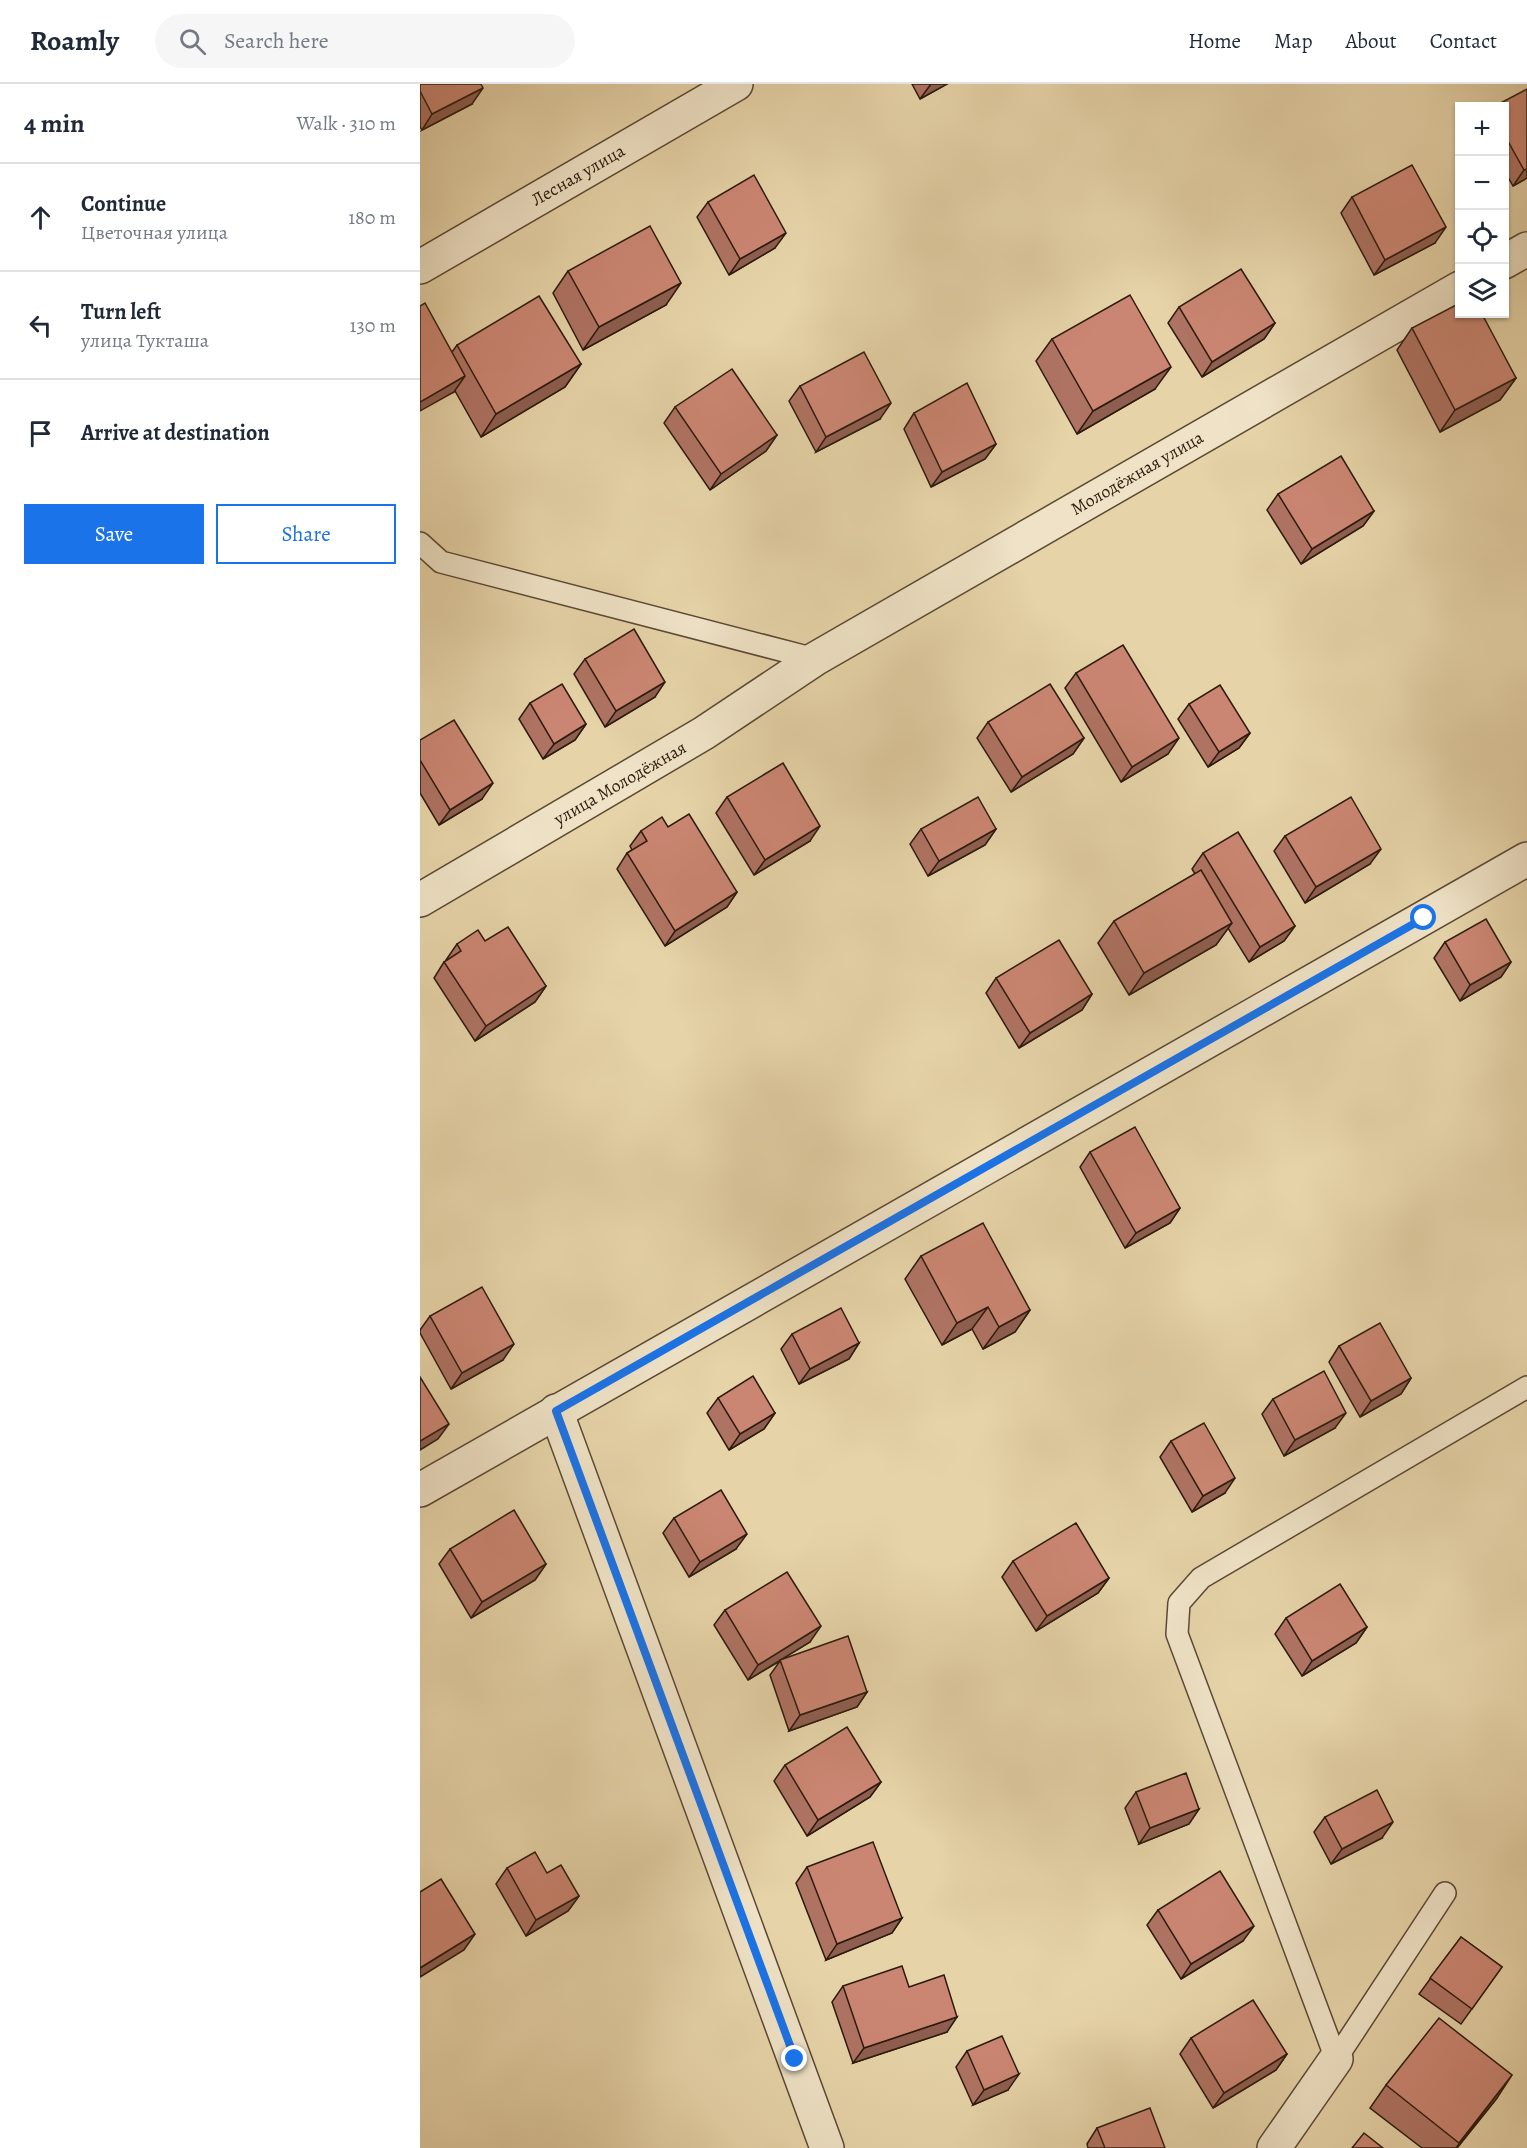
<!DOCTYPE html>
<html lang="en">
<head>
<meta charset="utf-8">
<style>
	body { margin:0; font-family:Alegreya,serif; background:#f6f6f7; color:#1f2937 }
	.controls { position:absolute; right:18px; top:18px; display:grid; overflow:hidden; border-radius:0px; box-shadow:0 2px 4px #0004 }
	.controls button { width:54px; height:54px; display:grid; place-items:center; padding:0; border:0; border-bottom:2px solid #e0e1e3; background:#fff; color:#1f2937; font:30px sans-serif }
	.stop { position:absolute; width:18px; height:18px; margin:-14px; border:4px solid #1a73e8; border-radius:50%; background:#fff }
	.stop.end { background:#1a73e8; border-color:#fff; box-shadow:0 2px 6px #0008 }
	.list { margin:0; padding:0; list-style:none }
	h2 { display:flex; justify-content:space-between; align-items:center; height:78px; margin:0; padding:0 24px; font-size:26px }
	h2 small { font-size:20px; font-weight:400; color:#747a83 }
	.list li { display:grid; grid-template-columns:39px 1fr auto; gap:18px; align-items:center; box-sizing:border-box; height:108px; padding:0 24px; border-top:2px solid #e0e1e3 }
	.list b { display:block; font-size:22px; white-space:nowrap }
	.list p { margin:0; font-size:20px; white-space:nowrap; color:#747a83 }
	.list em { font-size:20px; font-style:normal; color:#747a83 }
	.actions { display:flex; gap:12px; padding:18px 24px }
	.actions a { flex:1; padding:14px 0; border:2px solid #1a73e8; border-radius:0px; text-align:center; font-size:21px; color:#1a73e8 }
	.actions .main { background:#1a73e8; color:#fff }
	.icon { flex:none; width:33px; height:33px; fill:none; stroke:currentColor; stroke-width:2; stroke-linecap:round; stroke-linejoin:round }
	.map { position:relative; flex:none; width:1107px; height:2064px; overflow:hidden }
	header { display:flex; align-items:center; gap:36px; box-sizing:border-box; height:84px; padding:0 30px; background:#fff; border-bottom:2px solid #e0e1e3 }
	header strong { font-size:28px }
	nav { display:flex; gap:33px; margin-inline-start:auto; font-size:21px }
	.search { width:420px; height:54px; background:#f6f6f7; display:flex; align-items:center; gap:15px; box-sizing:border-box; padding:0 21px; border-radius:33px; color:#747a83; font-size:22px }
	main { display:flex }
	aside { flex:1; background:#fff }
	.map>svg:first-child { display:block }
</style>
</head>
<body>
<header>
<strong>Roamly</strong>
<div class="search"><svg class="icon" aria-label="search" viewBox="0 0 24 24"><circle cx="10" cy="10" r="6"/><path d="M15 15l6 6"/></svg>Search here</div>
<nav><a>Home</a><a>Map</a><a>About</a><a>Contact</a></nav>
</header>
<main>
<aside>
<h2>4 min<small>Walk · 310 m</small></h2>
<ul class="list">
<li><svg class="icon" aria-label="ahead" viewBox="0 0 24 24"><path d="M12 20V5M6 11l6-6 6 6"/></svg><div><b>Continue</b><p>Цветочная улица</p></div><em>180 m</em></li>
<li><svg class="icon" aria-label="left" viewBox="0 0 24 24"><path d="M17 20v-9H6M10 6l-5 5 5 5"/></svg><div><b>Turn left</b><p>улица Тукташа</p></div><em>130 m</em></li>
<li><svg class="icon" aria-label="arrive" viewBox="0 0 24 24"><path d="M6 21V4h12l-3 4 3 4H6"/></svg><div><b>Arrive at destination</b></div></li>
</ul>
<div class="actions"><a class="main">Save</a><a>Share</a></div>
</aside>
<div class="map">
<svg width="1107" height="2064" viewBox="0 0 1107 2064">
	<rect width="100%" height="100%" fill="#e6d3a8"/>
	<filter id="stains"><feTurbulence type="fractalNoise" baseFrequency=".00333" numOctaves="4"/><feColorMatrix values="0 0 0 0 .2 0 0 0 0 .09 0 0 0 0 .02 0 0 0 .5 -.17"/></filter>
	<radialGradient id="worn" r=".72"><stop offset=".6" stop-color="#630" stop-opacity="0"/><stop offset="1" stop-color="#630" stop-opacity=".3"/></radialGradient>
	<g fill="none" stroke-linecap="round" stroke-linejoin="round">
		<g stroke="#5b4934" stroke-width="24">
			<g id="lane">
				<path d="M0 459 21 478 395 575"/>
				<path d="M916 1975 757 1550 759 1519 781 1494 1107 1303"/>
				<path d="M916 1975 1025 1809"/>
			</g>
		</g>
		<g stroke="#5b4934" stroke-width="36">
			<g id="street">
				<path d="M1084 178 1107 165"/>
				<path d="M0 183 316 0"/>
				<path d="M0 816 284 649 395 575 1040 204"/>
				<path d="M136 1327 407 2064"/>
				<path d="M0 1406 1107 775"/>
				<path d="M854 2064 916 1975"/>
			</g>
		</g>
		<use href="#lane" stroke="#efe2c6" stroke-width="21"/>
		<use href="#street" stroke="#efe2c6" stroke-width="33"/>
	</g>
	<g fill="#af7363" stroke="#2d1b0d" stroke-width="1.5">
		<path d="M0 0 52 20 2 46 0 43Z"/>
		<path d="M492 0H527L500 15Z"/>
		<path d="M1084 22 1107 94 1093 102 1084 86Z"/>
		<path d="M932 113 1015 159 954 191 921 129Z"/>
		<path d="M288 118 355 164 309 191 277 133Z"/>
		<path d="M148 187 246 221 163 266 133 209Z"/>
		<path d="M759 223 855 239 844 255 782 293 748 239Z"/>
		<path d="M992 244 1096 294 1080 316 1020 348 977 266Z"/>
		<path d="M632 255 735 305 657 350 616 277Z"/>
		<path d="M37 261 161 280 145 303 61 353 35 307 34 308 32 268Z"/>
		<path d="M380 302 460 335 396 368 369 317Z"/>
		<path d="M255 323 357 351 346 367 290 406 244 339Z"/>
		<path d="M494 329 576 360 565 375 511 403 484 345Z"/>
		<path d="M858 410 954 427 943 442 881 480 847 426Z"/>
		<path d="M165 575 235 613 185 643 154 590Z"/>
		<path d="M656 589 748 670 701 698 645 604Z"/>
		<path d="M110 619 166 640 155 656 123 675 99 635Z"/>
		<path d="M769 620 830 649 819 664 788 683 758 635Z"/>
		<path d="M568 638 664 654 653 670 591 708 557 654Z"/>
		<path d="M0 656 62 715 19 741 0 709Z"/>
		<path d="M307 713 390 757 334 791 296 729Z"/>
		<path d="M248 743 317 808 307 823 245 862 197 785 207 769 212 766 210 762 221 747Z"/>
		<path d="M501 745H576L565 761 508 792 490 760Z"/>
		<path d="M865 752 950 780 885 819 854 767Z"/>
		<path d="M783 769 875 842 864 857 829 878 808 844 796 861 709 911 678 859 694 837 775 790 772 785Z"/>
		<path d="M1025 858 1091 878 1081 893 1040 917 1014 874Z"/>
		<path d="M37 860 126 902 115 918 55 957 14 894 24 878 27 877 26 876Z"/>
		<path d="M576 894 672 910 662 926 599 964 566 909Z"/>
		<path d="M670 1068 760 1124 750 1139 705 1164 660 1083Z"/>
		<path d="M501 1172 610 1226 595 1248 563 1265 552 1245 522 1261 485 1195Z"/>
		<path d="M10 1232 83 1276 31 1305 0 1249V1246Z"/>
		<path d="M372 1250 439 1259 429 1275 379 1300 361 1265Z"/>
		<path d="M919 1262 991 1294 981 1310 940 1333 909 1278Z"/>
		<path d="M298 1314 355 1329 344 1345 309 1366 287 1329Z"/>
		<path d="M853 1315 915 1344 864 1372 842 1330Z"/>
		<path d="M751 1357 805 1409 772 1428 740 1373Z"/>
		<path d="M254 1434 316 1465 269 1493 243 1449Z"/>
		<path d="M30 1465 126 1480 115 1496 51 1534 19 1480Z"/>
		<path d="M593 1477 689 1494 678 1509 616 1547 582 1493Z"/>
		<path d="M305 1526 390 1558 362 1575 447 1608 437 1623 369 1647 350 1591 360 1577 328 1596 294 1541Z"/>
		<path d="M866 1534 947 1543 936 1559 882 1592 855 1550Z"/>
		<path d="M365 1681 461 1698 450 1713 387 1752 354 1697Z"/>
		<path d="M716 1708 779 1725 769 1740 719 1760 705 1724Z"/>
		<path d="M905 1733 962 1754 911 1780 894 1748Z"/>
		<path d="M387 1783 482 1834 472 1849 406 1876 376 1799Z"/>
		<path d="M87 1784 127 1789 159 1812 148 1827 106 1852 76 1800Z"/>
		<path d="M738 1826 823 1857 761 1895 727 1841Z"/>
		<path d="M1041 1853 1082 1883 1041 1940 999 1910Z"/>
		<path d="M423 1902 489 1903 527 1948 433 1979 412 1918Z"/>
		<path d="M771 1954 867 1970 856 1986 793 2024 760 1970Z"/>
		<path d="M547 1967 588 2006 553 2021 536 1983Z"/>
		<path d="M966 2001 1077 2014 1037 2064H1002L950 2024Z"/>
		<path d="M677 2044 745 2064H668L667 2060Z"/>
	</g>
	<g fill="#8e5e50" stroke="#2d1b0d" stroke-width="1.5">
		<path d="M511 0H527L500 15Z"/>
		<path d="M63 4 52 20 2 46 12 30Z"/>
		<path d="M1107 85V94L1093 102 1104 86Z"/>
		<path d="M1026 143 1015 159 954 191 965 176Z"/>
		<path d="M366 149 355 164 309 191 320 175Z"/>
		<path d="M261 199 246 221 163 266 179 243Z"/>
		<path d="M855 239 844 255 782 293 792 278Z"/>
		<path d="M161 280 145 303 61 353 76 330Z"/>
		<path d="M751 283 735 305 657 350 673 327Z"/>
		<path d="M45 292 34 308 0 327V318Z"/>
		<path d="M1096 294 1080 316 1020 348 1035 326Z"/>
		<path d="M471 319 460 335 396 368 406 353Z"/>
		<path d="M357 351 346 367 290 406 301 390Z"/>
		<path d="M576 360 565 375 511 403 522 388Z"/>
		<path d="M954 427 943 442 881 480 892 465Z"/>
		<path d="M245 598 235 613 185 643 196 627Z"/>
		<path d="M166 640 155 656 123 675 134 660Z"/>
		<path d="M830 649 819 664 788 683 799 668Z"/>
		<path d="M664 654 653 670 591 708 602 693Z"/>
		<path d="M759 654 748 670 701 698 712 683Z"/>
		<path d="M73 699 62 715 19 741 30 726Z"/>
		<path d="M400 742 390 757 334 791 345 776Z"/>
		<path d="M576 745 565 761 508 792 519 777Z"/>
		<path d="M961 765 950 780 885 819 896 803Z"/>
		<path d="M317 808 307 823 245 862 255 847Z"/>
		<path d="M812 839 796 861 709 911 724 889Z"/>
		<path d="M875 842 864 857 829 878 840 863Z"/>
		<path d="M1091 878 1081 893 1040 917 1050 901Z"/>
		<path d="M126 902 115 918 55 957 66 942Z"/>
		<path d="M672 910 662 926 599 964 610 949Z"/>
		<path d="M760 1124 750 1139 705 1164 716 1149Z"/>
		<path d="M568 1223 552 1245 522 1261 537 1239Z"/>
		<path d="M610 1226 595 1248 563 1265 579 1243Z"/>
		<path d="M439 1259 429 1275 379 1300 390 1285Z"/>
		<path d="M94 1260 83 1276 31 1305 42 1289Z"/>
		<path d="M991 1294 981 1310 940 1333 951 1317Z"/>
		<path d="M355 1329 344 1345 309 1366 320 1350Z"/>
		<path d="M926 1329 915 1344 864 1372 875 1356Z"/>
		<path d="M29 1340 18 1355 0 1366V1357Z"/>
		<path d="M815 1394 805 1409 772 1428 783 1412Z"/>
		<path d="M327 1450 316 1465 269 1493 280 1478Z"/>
		<path d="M126 1480 115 1496 51 1534 62 1518Z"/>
		<path d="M689 1494 678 1509 616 1547 627 1532Z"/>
		<path d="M401 1542 390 1558 328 1596 338 1581Z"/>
		<path d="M947 1543 936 1559 882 1592 892 1577Z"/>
		<path d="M447 1608 437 1623 369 1647 380 1631Z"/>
		<path d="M461 1698 450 1713 387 1752 398 1736Z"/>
		<path d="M779 1725 769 1740 719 1760 730 1744Z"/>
		<path d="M973 1738 962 1754 911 1780 922 1765Z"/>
		<path d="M159 1812 148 1827 106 1852 116 1836Z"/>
		<path d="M482 1834 472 1849 406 1876 417 1860Z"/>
		<path d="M834 1842 823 1857 761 1895 771 1880Z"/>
		<path d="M55 1850 44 1866 0 1893V1884Z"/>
		<path d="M537 1933 527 1948 433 1979 444 1964Z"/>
		<path d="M867 1970 856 1986 793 2024 804 2009Z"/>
		<path d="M599 1990 588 2006 553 2021 564 2006Z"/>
		<path d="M1092 1991 1077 2014 1037 2064H1036Z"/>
	</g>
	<g fill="#cb8673" stroke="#2d1b0d" stroke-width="1.5">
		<path d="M0 0H61L63 4 12 30 0 7Z"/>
		<path d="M1107 5V85L1104 86 1084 50V22H1075Z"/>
		<path d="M992 81 1026 143 965 176 932 113Z"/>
		<path d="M334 91 366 149 320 175 288 118Z"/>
		<path d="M230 142 261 199 179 243 148 187Z"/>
		<path d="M821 185 855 239 792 278 759 223Z"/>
		<path d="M710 211 751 283 673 327 632 255Z"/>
		<path d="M119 212 161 280 76 330 37 261Z"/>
		<path d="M5 219 45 292 0 318V222Z"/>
		<path d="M1040 219V230H1062L1096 294 1035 326 992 244Z"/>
		<path d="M444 268 471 319 406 353 380 302Z"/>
		<path d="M312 285 357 351 301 390 255 323Z"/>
		<path d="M547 299 576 360 522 388 494 329Z"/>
		<path d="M921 372 954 427 892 465 858 410Z"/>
		<path d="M214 545 245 598 196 627 165 575Z"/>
		<path d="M703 561 759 654 712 683 656 589Z"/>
		<path d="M142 600 166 640 134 660 110 619Z"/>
		<path d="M630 600 664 654 602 693 568 638Z"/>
		<path d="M800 601 830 649 799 668 769 620Z"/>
		<path d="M34 636 73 699 30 726 0 676V656Z"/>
		<path d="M363 679 400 742 345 776 307 713Z"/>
		<path d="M558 713 576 745 519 777 501 745Z"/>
		<path d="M931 713 961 765 896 803 865 752Z"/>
		<path d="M269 730 317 808 255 847 207 769 227 757 221 747 242 733 248 743Z"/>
		<path d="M818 748 875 842 840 863 783 769Z"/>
		<path d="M781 786 812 839 724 889 694 837Z"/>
		<path d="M1066 835 1091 878 1050 901 1025 858Z"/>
		<path d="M88 843 126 902 66 942 24 878 41 867 37 860 58 846 65 857Z"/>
		<path d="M639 856 672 910 610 949 576 894Z"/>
		<path d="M715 1043 760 1124 716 1149 670 1068Z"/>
		<path d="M563 1139 610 1226 579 1243 568 1223 537 1239 501 1172Z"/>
		<path d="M62 1203 94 1260 42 1289 10 1232Z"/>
		<path d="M421 1224 439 1259 390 1285 372 1250Z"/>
		<path d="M960 1239 991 1294 951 1317 919 1262Z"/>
		<path d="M904 1287 926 1329 875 1356 853 1315Z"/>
		<path d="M333 1292 355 1329 320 1350 298 1314Z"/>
		<path d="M0 1293 29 1340 0 1357Z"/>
		<path d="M784 1339 815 1394 783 1412 751 1357Z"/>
		<path d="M301 1406 327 1450 280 1478 254 1434Z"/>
		<path d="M94 1426 126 1480 62 1518 30 1465Z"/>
		<path d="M656 1439 689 1494 627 1532 593 1477Z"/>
		<path d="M367 1488 401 1542 338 1581 305 1526Z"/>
		<path d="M920 1500 947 1543 892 1577 866 1534Z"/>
		<path d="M428 1552 447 1608 380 1631 360 1576Z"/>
		<path d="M427 1643 461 1698 398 1736 365 1681Z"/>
		<path d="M766 1689 779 1725 730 1744 716 1708Z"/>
		<path d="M957 1706 973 1738 922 1765 905 1733Z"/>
		<path d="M453 1758 482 1834 417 1860 387 1783Z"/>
		<path d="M115 1768 127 1789 141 1781 159 1812 116 1836 87 1784Z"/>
		<path d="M800 1787 834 1842 771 1880 738 1826Z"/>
		<path d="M21 1795 55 1850 0 1884V1808Z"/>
		<path d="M1041 1853 1082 1883 1052 1925 1010 1894Z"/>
		<path d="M482 1882 489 1903 524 1891 537 1933 444 1964 423 1902Z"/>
		<path d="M833 1916 867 1970 804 2009 771 1954Z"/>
		<path d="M1019 1934 1092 1991 1039 2059 966 2001Z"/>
		<path d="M582 1952 599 1990 564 2006 547 1967Z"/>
		<path d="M730 2024 745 2064H685L677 2044Z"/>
		<path d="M944 2049 963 2064H932Z"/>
	</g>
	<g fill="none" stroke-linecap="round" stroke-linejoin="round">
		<path stroke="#1a73e8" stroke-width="8" d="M375 1975 136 1327 1004 834"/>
	</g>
	<g text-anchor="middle" stroke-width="4.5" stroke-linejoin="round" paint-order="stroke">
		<g font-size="18" fill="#2d1b0d" stroke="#efe2c6">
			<text transform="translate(158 91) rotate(-30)" y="6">Лесная улица</text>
			<text transform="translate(717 389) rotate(-30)" y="6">Молодёжная улица</text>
			<text transform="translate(200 699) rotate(-30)" y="6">улица Молодёжная</text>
		</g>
	</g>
	<rect width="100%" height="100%" filter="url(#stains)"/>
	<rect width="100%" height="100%" fill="url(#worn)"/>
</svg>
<div class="controls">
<button>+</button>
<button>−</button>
<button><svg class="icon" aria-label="locate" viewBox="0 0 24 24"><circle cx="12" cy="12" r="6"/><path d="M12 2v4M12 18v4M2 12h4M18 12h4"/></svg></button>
<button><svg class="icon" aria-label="layers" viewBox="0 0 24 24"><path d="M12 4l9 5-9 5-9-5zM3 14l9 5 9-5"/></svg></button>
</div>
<div class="stop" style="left:1004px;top:834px"></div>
<div class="stop end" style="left:375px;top:1975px"></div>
</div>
</main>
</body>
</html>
